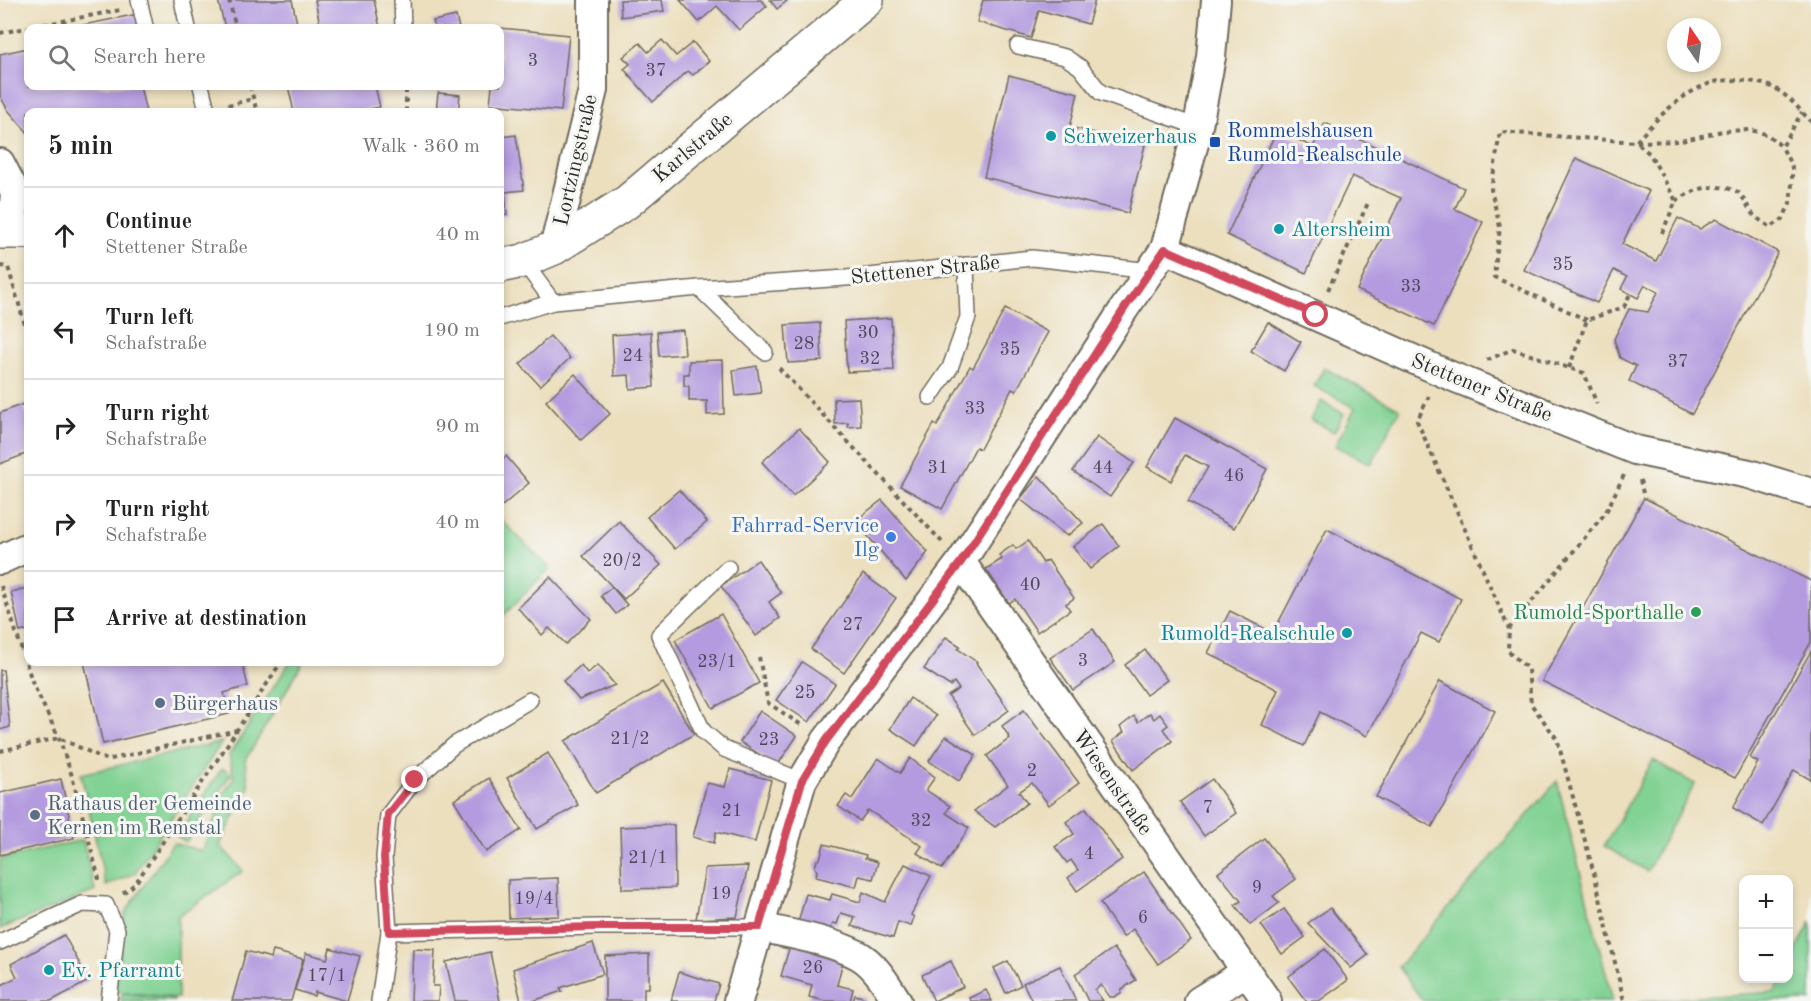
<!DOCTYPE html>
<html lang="en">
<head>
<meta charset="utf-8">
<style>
	body { margin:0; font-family:"Old Standard TT",serif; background:#f2f2f2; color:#222 }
	.controls { position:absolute; right:18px; bottom:18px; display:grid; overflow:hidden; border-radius:12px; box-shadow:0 3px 9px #0003 }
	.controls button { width:54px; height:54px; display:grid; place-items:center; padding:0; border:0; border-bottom:2px solid #e0e0e0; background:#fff; color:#222; font:30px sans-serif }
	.compass { position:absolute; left:1667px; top:18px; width:54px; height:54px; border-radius:50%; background:#fff; box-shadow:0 3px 9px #0003; rotate:347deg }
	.stop { position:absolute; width:18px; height:18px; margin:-14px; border:4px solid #d1495b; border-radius:50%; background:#fff }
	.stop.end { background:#d1495b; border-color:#fff; box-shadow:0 2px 6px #0008 }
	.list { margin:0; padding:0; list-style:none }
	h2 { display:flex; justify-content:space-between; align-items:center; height:78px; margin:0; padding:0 24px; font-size:26px }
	h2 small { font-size:20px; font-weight:400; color:#767676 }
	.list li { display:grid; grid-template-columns:39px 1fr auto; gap:18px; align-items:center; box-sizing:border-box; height:96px; padding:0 24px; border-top:2px solid #e0e0e0 }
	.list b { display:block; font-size:22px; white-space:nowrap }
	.list p { margin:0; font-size:20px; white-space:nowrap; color:#767676 }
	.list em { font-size:20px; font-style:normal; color:#767676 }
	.icon { flex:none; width:33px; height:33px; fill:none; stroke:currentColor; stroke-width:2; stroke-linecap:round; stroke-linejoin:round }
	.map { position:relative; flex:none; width:1811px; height:1001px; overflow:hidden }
	.search { position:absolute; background:#fff; box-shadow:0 3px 9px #0003; left:24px; top:24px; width:480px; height:66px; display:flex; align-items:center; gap:15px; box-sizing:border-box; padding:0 21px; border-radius:12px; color:#767676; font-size:22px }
	.panel { position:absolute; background:#fff; box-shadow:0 3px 9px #0003; left:24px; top:108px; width:480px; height:558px; border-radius:12px }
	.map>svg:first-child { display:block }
</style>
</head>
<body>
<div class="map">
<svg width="1811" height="1001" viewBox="0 0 1811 1001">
	<rect width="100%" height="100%" fill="#f6f6f2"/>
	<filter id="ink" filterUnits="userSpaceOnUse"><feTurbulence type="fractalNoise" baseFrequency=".0167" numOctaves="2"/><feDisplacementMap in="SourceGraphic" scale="12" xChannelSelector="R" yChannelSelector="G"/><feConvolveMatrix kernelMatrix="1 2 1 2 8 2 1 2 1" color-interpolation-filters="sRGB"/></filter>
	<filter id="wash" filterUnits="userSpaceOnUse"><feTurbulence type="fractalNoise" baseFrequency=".008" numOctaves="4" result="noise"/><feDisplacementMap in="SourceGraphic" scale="24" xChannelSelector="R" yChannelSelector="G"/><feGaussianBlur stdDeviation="1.35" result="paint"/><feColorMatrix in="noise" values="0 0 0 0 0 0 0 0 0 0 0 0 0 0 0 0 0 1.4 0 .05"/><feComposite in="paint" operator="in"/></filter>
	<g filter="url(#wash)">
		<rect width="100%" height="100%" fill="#ecdfbe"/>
		<g fill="#81d293" stroke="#567e5f" stroke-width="1.5">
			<path d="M1324 368 1400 409 1371 464 1335 446 1355 408 1314 386Z"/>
			<path d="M1321 401 1344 414 1334 432 1311 420Z"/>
			<path d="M500 519 550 568 500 619Z"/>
			<path d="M290 662H303L245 761 249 787 220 845 243 871 178 916V998L116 991 125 913 173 843 202 851 219 809 214 807 234 778 229 755Z"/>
			<path d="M222 742 135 873 106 886 81 774Z"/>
			<path d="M1653 760 1695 784 1647 871 1604 846Z"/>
			<path d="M222 768 231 774 186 842 177 836Z"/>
			<path d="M1557 781 1613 1001H1423L1398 967Z"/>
			<path d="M83 840 95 891 0 929V859Z"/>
			<path d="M1811 921V1001H1638L1775 992 1782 979 1788 978 1789 965Z"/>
			<path d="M122 993 174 999V1001H121Z"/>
		</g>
		<g id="blocks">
			<g fill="#b49bdf">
				<path d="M218 0H292L298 28H225Z"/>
				<path d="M315 0H374L380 28H308L320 25Z"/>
				<path d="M620 0H662L664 11 621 17Z"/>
				<path d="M680 0H761L767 6 739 30 717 6 699 22Z"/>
				<path d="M770 0H788L777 9Z"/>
				<path d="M983 0H1095L1088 24 1039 10 1031 38 977 22Z"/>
				<path d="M138 14 141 28H73V27Z"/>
				<path d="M456 16 459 28H435L433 21Z"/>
				<path d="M500 28 569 35 561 111 490 104 492 86H500Z"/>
				<path d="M662 40 676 56 693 42 709 61 693 75 688 71 653 102 624 69 630 64 623 57 640 43 648 52Z"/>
				<path d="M28 48V86H140L146 112H28V133L8 110 0 96V54Z"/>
				<path d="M1009 75 1078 93 1070 127 1145 145 1128 213 984 177Z"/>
				<path d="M288 86H375L380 107 355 112H294Z"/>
				<path d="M438 93 460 95 458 112H436Z"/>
				<path d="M1325 123 1464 188 1455 209 1483 222 1434 326 1357 290 1401 198 1352 176 1306 273 1227 235 1277 130 1313 147Z"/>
				<path d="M516 135 524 190 505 192 507 215 500 216V137Z"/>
				<path d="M1576 158 1649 191 1622 244 1656 261 1678 218 1700 229 1716 219 1778 252 1692 414 1629 381 1636 366 1620 358 1614 339 1629 309 1648 312 1658 292 1645 285 1638 298 1621 289 1627 277 1614 270 1597 303 1524 270Z"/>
				<path d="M1005 309 1048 332 1016 391 1012 389 980 449 976 447 942 509 900 486 934 424 937 426 970 366 973 368Z"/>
				<path d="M891 318 894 370 847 372 844 321Z"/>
				<path d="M1268 322 1301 342 1284 371 1251 351Z"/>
				<path d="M820 323 822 361 788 363 785 325Z"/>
				<path d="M683 330 685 354 659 356 657 332Z"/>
				<path d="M651 332 654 387 630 389 629 375 614 376 612 335Z"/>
				<path d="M550 336 570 358 540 386 520 364Z"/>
				<path d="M723 360 724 414 707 415V401H689V386H684V374H689V361Z"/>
				<path d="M757 366 761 393 736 396 733 370Z"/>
				<path d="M575 374 610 414 581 440 546 401Z"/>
				<path d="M859 398 861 426 848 427V423L835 424 834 399Z"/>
				<path d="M23 404 28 418V453L0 464V413Z"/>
				<path d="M1175 418 1267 469 1234 528 1188 502 1208 467 1185 455 1171 481 1147 467Z"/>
				<path d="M799 428 830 462 793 496 762 462Z"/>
				<path d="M1097 437 1134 463 1110 497 1073 471Z"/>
				<path d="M506 456 529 483 502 506 500 504V461Z"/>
				<path d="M1039 476 1083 523 1067 536 1020 499Z"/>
				<path d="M679 490 707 522 675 549 647 517Z"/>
				<path d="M1644 498 1811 581V642L1735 778 1542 681Z"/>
				<path d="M882 500 928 552 906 581 855 521Z"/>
				<path d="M619 521 661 565 624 599 583 556Z"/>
				<path d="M1103 524 1119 546 1090 569 1073 547Z"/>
				<path d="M1327 529 1461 599 1439 642 1421 633 1367 736 1320 712 1304 746 1262 725 1278 690 1208 653 1230 611 1273 633Z"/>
				<path d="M1028 541 1043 563 1048 560 1074 598 1066 604 1070 610 1037 632 1015 599 1009 603 986 569 1002 559 999 555 1013 545 1016 549Z"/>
				<path d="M758 560 781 593 769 602 780 618 756 636 721 586Z"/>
				<path d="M863 574 896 598 844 673 811 649Z"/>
				<path d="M550 577 591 619 566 644 549 628 542 635 518 608Z"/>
				<path d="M612 587 627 605 616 614 601 596Z"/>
				<path d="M28 588V630L20 632 11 592Z"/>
				<path d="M721 614 759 683 713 708 675 640Z"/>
				<path d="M1093 629 1115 662 1073 690 1050 658Z"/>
				<path d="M946 637 960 646 958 649 977 662 976 663 1009 710 975 735 948 696 959 689 954 682 950 686 924 669Z"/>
				<path d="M1145 650 1167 680 1146 695 1125 665Z"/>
				<path d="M1811 651V780L1794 770 1763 825 1733 808 1758 762 1750 758Z"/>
				<path d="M84 662H242L248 686 224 693 229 714 103 744Z"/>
				<path d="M802 662 835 684 809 722 776 700Z"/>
				<path d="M581 665 587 673 598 665 615 685 579 700 563 681Z"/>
				<path d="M0 670H3L10 727 0 730Z"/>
				<path d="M1440 681 1495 711 1432 827 1376 797Z"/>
				<path d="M663 683 694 734 596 793 565 741Z"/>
				<path d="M910 698 936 716 916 746 890 729Z"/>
				<path d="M1024 710 1079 783 1049 805 1032 783 1019 792 1027 803 995 827 974 811 1008 785 987 756 1010 738 1002 726Z"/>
				<path d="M760 711 797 736 777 766 740 742Z"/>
				<path d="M1150 713 1154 719 1160 714 1168 725 1163 729 1172 741 1133 770 1113 741 1124 732 1120 727 1134 716 1138 722Z"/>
				<path d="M946 736 976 755 959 781 929 761Z"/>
				<path d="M548 753 578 805 537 829 507 778Z"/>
				<path d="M878 758 900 773 910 758 935 777 926 790 950 806 946 813 969 828 942 869 917 853 922 846 868 810 860 821 838 806 846 795 852 799Z"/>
				<path d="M730 769 771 780 755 842 716 832 714 843 693 837 707 783 725 787Z"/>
				<path d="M489 778 521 830 486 852 454 800Z"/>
				<path d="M61 779 74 838 0 855V793Z"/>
				<path d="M1212 779 1236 813 1204 836 1180 802Z"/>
				<path d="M1086 808 1122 859 1077 891 1068 878 1078 870 1071 860 1067 863 1055 847 1074 834 1066 822Z"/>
				<path d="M674 825 675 888 622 889 620 827Z"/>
				<path d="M1264 838 1296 879 1273 896 1279 903 1250 925 1235 905 1241 901 1218 873Z"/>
				<path d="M824 844 866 855 865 858 878 862 873 879 859 876 856 887 816 877 817 871 815 867 817 860 820 859Z"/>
				<path d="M905 864 931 876 911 915 914 917 911 926 898 922 893 938 852 926 855 917 841 913 837 924 833 923 830 932 798 923 806 894 830 900 832 894 860 902 863 892 885 902Z"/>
				<path d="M748 866 737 917 696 919 705 868Z"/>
				<path d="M1144 872 1191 940 1158 964 1133 929 1123 937 1100 903Z"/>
				<path d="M558 878 559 916 509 918 508 880Z"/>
				<path d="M1330 908 1368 955 1351 968 1308 923Z"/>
				<path d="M1284 909 1305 937 1282 954 1261 925Z"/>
				<path d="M64 935 89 981 51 1001H0V986L17 977 11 964Z"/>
				<path d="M791 942 844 957 837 985 853 989 850 1001H825L809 997 812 985 781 976Z"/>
				<path d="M593 943 603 974 560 988 562 991 533 1001H521L513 969Z"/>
				<path d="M330 948 360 956 347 1001 315 992 314 996 295 990 306 953 327 959Z"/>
				<path d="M1114 948 1136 980 1122 989 1121 993 1114 997H1110L1101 985 1095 990 1103 1001H1088L1075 974Z"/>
				<path d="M413 949 435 950 433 986H439L438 1001H411Z"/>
				<path d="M1325 949 1348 980 1319 1001H1306L1288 977Z"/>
				<path d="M246 951 271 958 273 951 303 959 291 1001H232Z"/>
				<path d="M490 952 500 1001H455L446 962Z"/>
				<path d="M649 954V988H644V1001H605V956Z"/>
				<path d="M951 961 963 987 934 1001 922 975Z"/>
				<path d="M1008 961 1021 985 1006 993 994 968Z"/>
				<path d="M1060 966 1076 1001H1032L1023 983Z"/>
				<path d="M679 972 719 984 714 1001H671Z"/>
				<path d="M986 990 992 1001H971L969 998Z"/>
				<path d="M855 995 866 998 865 1001H853Z"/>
			</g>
		</g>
	</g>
	<g filter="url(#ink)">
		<use href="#blocks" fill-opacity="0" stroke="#6f6a5e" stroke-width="1.5"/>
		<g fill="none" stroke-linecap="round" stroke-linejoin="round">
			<g stroke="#6f6a5e" stroke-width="18">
				<g id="service">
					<path d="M139 0 145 26"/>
					<path d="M182 0 188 28"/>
					<path d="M402 0 403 28"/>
					<path d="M1018 46 1065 57 1080 67 1101 93 1198 127"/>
					<path d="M201 86 207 110"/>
					<path d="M523 261 553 302 699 288 860 277 1032 258 1151 271"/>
					<path d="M699 288 765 352"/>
					<path d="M500 318 553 302"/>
					<path d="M930 397 950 368 968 317 966 265"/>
					<path d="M728 568 659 635 703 731 724 749 802 781"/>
					<path d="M389 932 597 927H759"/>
					<path d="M0 942 82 904 106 905 117 930 109 1001"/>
					<path d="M379 1001 389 932 384 857 388 815 415 780 454 745 530 700"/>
				</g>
			</g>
			<g stroke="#6f6a5e" stroke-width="32">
				<g id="minor">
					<path d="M0 163 15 192 12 232"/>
					<path d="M554 248 593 90V0"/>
					<path d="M1165 249 1451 376 1635 450 1749 474 1811 493"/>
					<path d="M0 560 28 547"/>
					<path d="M961 562 1267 1001"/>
					<path d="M759 927C790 934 829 940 858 955 875 964 887 985 897 1001"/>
					<path d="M738 1001 802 781 826 741 961 562 1124 309 1165 249 1196 136 1211 57 1216 0"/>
					<path d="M1199 1001 1246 972"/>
				</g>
			</g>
			<g stroke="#6f6a5e" stroke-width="36">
				<g id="secondary">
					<path d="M0 232H28"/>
					<path d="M500 266 523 261 554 248 627 202 867 0"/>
				</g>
			</g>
			<g stroke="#6f6a5e" stroke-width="4" stroke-dasharray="4.5 4.5" stroke-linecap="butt">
				<path d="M229 0 236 28"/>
				<path d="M0 33 120 10"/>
				<path d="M250 86 257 112"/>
				<path d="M228 105 253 99"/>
				<path d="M406 112V86"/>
				<path d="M1676 201C1692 191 1707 184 1726 188 1730 189 1735 190 1739 193 1745 199 1747 206 1752 213 1757 219 1764 223 1771 227L1783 219 1790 203 1792 184V167L1782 147 1802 112"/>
				<path d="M1662 233 1676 201 1650 154 1636 142 1681 141 1722 131 1751 130 1768 135 1782 147"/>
				<path d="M0 266 8 267 28 335"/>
				<path d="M1328 290 1368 203"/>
				<path d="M1587 320 1494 277 1500 227 1491 190 1500 132 1636 142C1656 119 1681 93 1711 83 1722 79 1736 80 1747 81 1756 82 1766 84 1774 88 1789 96 1800 110 1811 122"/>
				<path d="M1487 360 1513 349 1584 373 1597 404"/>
				<path d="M779 368 942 542"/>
				<path d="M1569 368 1587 320 1624 307 1630 294"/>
				<path d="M1429 396 1417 421 1509 629"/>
				<path d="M1624 475 1606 512 1509 629 1508 651 1528 669 1531 704 1557 739 1595 877 1624 1001"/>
				<path d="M1640 480 1644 498"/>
				<path d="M1 586 33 684 59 738 72 776 100 883"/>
				<path d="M759 657 768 703 803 726"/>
				<path d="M0 751 59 738 107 760 237 730"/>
				<path d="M123 893 135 884 237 730 281 662"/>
			</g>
			<use href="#service" stroke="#fff" stroke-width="15"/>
			<use href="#minor" stroke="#fff" stroke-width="28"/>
			<use href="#secondary" stroke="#fff" stroke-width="33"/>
		</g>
	</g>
	<g fill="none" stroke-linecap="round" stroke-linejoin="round" filter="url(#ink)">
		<path stroke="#d1495b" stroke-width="8" d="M415 780 388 814 384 857 389 932 597 927H759L802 781 826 741 961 562 1124 309 1165 249 1316 315"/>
	</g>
	<g fill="#0f9aa8" stroke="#f6f6f2" stroke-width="2">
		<circle cx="1051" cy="136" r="6"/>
		<circle cx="1279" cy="229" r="6"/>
		<circle cx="1347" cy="633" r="6"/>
		<circle cx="49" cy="970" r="6"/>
	</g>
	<rect fill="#1a4fb4" stroke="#f6f6f2" stroke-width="2" x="1209" y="136" width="12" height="12" rx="3"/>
	<circle fill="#3f7fe0" stroke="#f6f6f2" stroke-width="2" cx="891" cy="537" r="6"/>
	<circle fill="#2e9e5b" stroke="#f6f6f2" stroke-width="2" cx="1696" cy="612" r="6"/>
	<g fill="#5c6f8a" stroke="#f6f6f2" stroke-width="2">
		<circle cx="160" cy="703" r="6"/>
		<circle cx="35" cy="815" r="6"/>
	</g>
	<g text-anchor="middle" stroke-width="6" stroke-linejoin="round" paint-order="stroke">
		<g font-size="18" fill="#4d4758">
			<text x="533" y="66">3</text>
			<text x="656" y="76">37</text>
			<text x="1563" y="270">35</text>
			<text x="1411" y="292">33</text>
			<text x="868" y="338">30</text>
			<text x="804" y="349">28</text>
			<text x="1010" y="355">35</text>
			<text x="633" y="361">24</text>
			<text x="870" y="364">32</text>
			<text x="1678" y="367">37</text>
			<text x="975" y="414">33</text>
			<text x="938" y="473">31</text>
			<text x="1103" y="473">44</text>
			<text x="1234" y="481">46</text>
			<text x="622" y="566">20/2</text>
			<text x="1030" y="590">40</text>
			<text x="853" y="630">27</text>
			<text x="1083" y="666">3</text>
			<text x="717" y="667">23/1</text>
			<text x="805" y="698">25</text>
			<text x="630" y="744">21/2</text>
			<text x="769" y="745">23</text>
			<text x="1032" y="776">2</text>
			<text x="1208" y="813">7</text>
			<text x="732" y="816">21</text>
			<text x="921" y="826">32</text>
			<text x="1089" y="859">4</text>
			<text x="648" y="863">21/1</text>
			<text x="1257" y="893">9</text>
			<text x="721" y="899">19</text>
			<text x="534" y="904">19/4</text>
			<text x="1143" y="923">6</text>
			<text x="813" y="973">26</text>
			<text x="327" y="981">17/1</text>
		</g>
		<g font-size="21" fill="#164399" stroke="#f6f6f2" text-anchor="start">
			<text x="1227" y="137">Rommelshausen<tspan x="1227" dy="24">Rumold-Realschule</tspan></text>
		</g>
		<g font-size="21" fill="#0d838f" stroke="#f6f6f2" text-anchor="start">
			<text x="1063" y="143">Schweizerhaus</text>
			<text x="1291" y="236">Altersheim</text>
			<text x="1335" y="640" text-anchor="end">Rumold-Realschule</text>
			<text x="61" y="977">Ev. Pfarramt</text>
		</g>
		<g font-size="21" fill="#2b2b2b" stroke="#f6f6f2">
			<text transform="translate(692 147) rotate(-40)" y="7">Karlstraße</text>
			<text transform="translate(575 160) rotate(-77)" y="7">Lortzingstraße</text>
			<text transform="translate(925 269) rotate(-6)" y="7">Stettener Straße</text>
			<text transform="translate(1482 387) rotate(22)" y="7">Stettener Straße</text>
			<text transform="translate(1113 782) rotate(55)" y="7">Wiesenstraße</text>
		</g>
		<g font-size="21" fill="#366cbe" stroke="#f6f6f2" text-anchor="end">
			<text x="879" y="532">Fahrrad-Service<tspan x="879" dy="24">Ilg</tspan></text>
		</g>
		<g font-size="21" fill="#27864d" stroke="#f6f6f2" text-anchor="end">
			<text x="1684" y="619">Rumold-Sporthalle</text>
		</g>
		<g font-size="21" fill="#4e5e75" stroke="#f6f6f2" text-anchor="start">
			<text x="172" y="710">Bürgerhaus</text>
			<text x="47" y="810">Rathaus der Gemeinde<tspan x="47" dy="24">Kernen im Remstal</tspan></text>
		</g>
	</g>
</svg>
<div class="controls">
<button>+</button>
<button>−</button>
</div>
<svg class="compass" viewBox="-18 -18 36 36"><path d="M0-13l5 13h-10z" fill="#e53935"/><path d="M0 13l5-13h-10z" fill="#767676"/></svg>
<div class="stop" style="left:1316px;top:315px"></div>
<div class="stop end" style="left:415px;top:780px"></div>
<div class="search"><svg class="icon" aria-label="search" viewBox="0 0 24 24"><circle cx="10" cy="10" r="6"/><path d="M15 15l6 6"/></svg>Search here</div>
<section class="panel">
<h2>5 min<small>Walk · 360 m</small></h2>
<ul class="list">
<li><svg class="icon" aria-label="ahead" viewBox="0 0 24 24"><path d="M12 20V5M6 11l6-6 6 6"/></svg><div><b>Continue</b><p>Stettener Straße</p></div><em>40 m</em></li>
<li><svg class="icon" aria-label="left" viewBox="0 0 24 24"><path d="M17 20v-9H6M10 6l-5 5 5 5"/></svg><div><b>Turn left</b><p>Schafstraße</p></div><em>190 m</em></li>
<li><svg class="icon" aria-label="right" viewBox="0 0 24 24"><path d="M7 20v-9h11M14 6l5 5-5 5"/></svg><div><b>Turn right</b><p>Schafstraße</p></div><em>90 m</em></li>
<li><svg class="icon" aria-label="right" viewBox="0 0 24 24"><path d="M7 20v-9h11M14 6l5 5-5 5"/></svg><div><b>Turn right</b><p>Schafstraße</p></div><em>40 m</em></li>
<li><svg class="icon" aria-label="arrive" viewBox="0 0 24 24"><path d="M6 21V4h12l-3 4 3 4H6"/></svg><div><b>Arrive at destination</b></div></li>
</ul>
</section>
</div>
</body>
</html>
